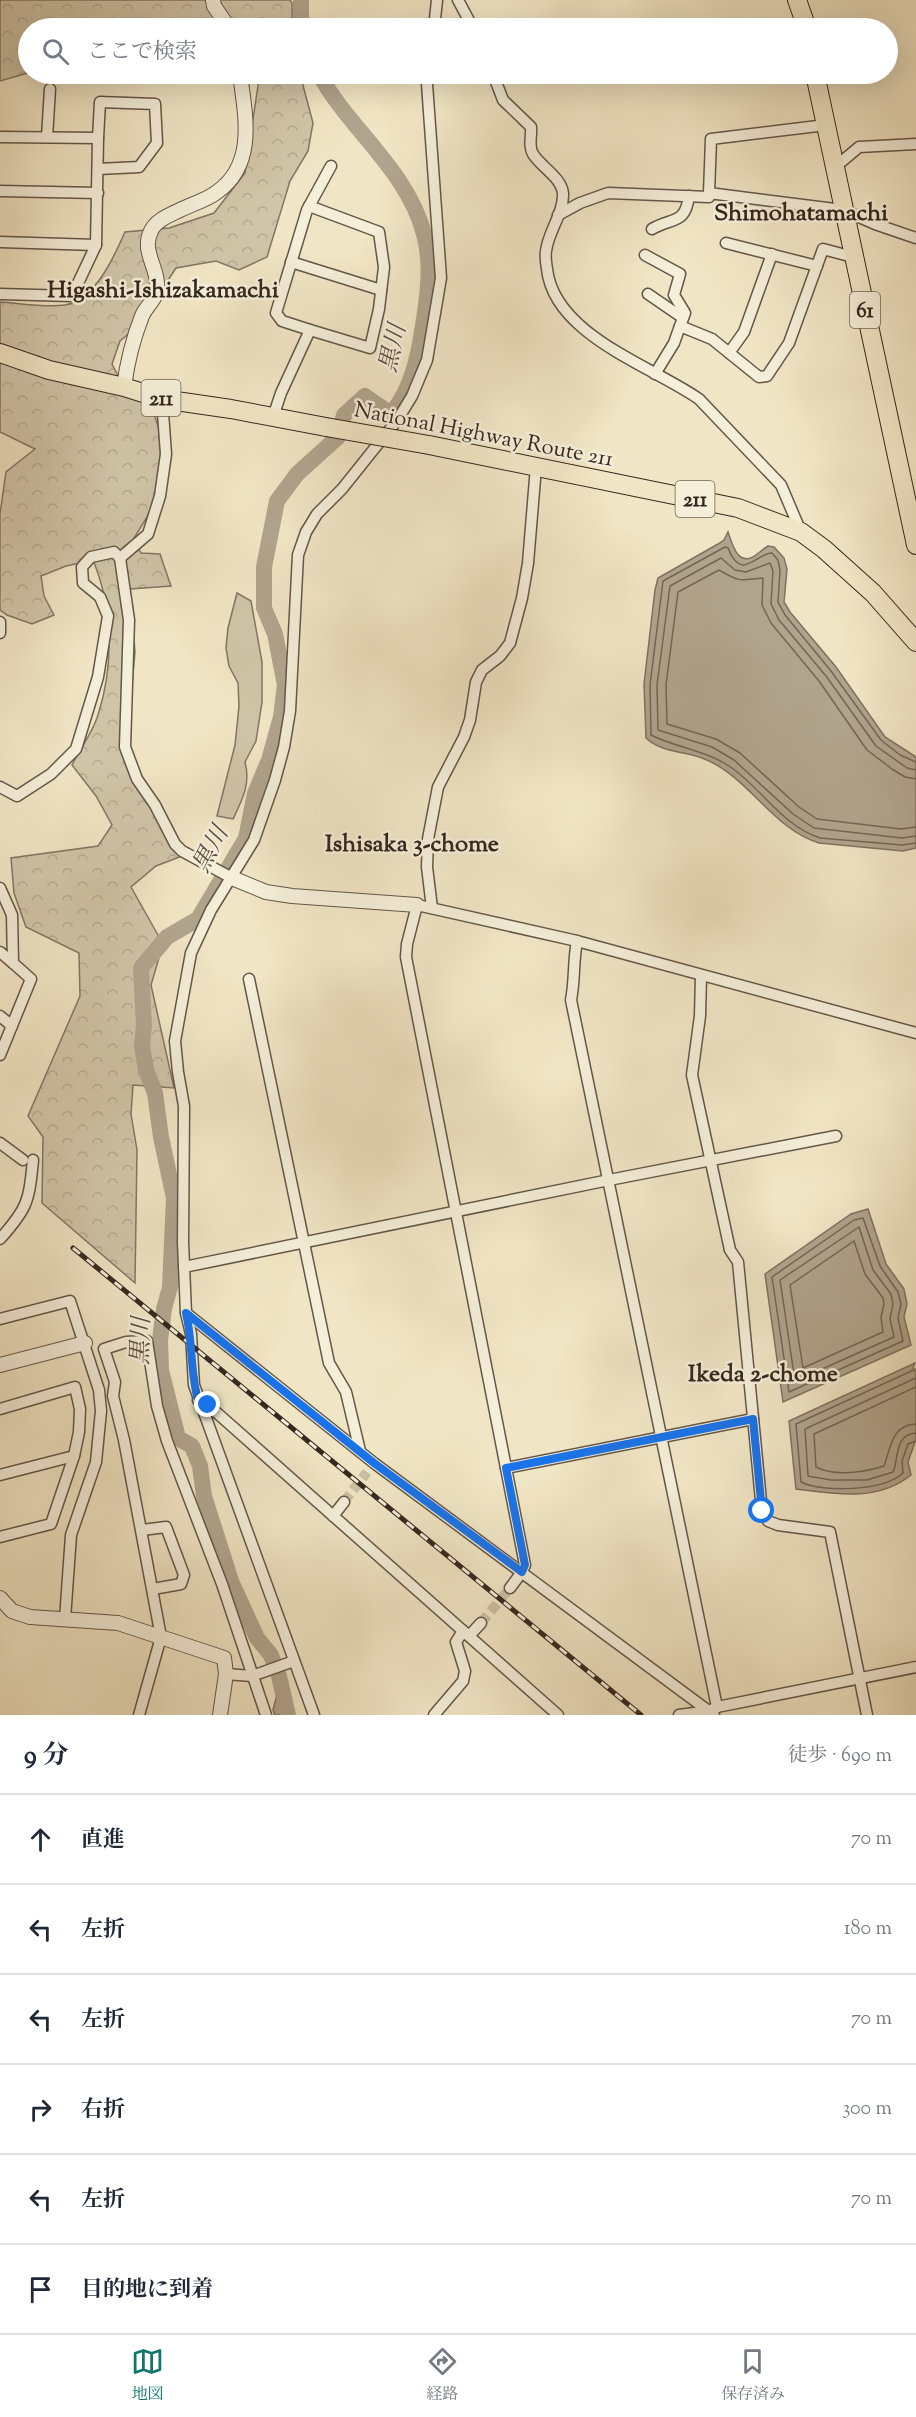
<!DOCTYPE html>
<html lang="ja">
<head>
<meta charset="utf-8">
<style>
	body { margin:0; font-family:"Sorts Mill Goudy","Noto Serif JP",serif; background:#f2f2f3; color:#1f2937 }
	.stop { position:absolute; width:18px; height:18px; margin:-14px; border:4px solid #1a73e8; border-radius:50%; background:#fff }
	.stop.end { background:#1a73e8; border-color:#fff; box-shadow:0 2px 6px #0008 }
	.list { margin:0; padding:0; list-style:none }
	h2 { display:flex; justify-content:space-between; align-items:center; height:78px; margin:0; padding:0 24px; font-size:26px }
	h2 small { font-size:20px; font-weight:400; color:#747a83 }
	.list li { display:grid; grid-template-columns:39px 1fr auto; gap:18px; align-items:center; box-sizing:border-box; height:90px; padding:0 24px; border-top:2px solid #e0e1e3 }
	.list b { display:block; font-size:22px; white-space:nowrap }
	.list em { font-size:20px; font-style:normal; color:#747a83 }
	.icon { flex:none; width:33px; height:33px; fill:none; stroke:currentColor; stroke-width:2; stroke-linecap:round; stroke-linejoin:round }
	.map { position:relative; flex:none; width:916px; height:1715px; overflow:hidden }
	.search { position:absolute; background:#fff; box-shadow:0 6px 24px #0002; left:18px; right:18px; top:18px; height:66px; display:flex; align-items:center; gap:15px; box-sizing:border-box; padding:0 21px; border-radius:33px; color:#747a83; font-size:22px }
	.sheet { height:618px; background:#fff }
	nav { display:flex; justify-content:space-around; align-items:center; box-sizing:border-box; height:84px; border-top:2px solid #e0e1e3; background:#fff; font-size:16px; color:#747a83 }
	nav a { display:grid; justify-items:center; gap:3px }
	nav .on { color:#0f766e }
	.map>svg:first-child { display:block }
</style>
</head>
<body>
<div class="map">
<svg width="916" height="1715" viewBox="0 0 916 1715">
	<defs>
		<pattern id="forest-crowns" width="20" height="18" patternUnits="userSpaceOnUse" patternTransform="scale(1.5)"><rect width="20" height="18" fill="#d0c5a8"/><path d="M2 6a3 3 0 1 1 6 0M12 15a3 3 0 1 1 6 0" fill="none" stroke="#b3a990"/></pattern>
	</defs>
	<rect width="100%" height="100%" fill="#f0e5c4"/>
	<filter id="stains"><feTurbulence type="fractalNoise" baseFrequency=".00333" numOctaves="4"/><feColorMatrix values="0 0 0 0 .2 0 0 0 0 .09 0 0 0 0 .02 0 0 0 .5 -.17"/></filter>
	<radialGradient id="worn" r=".72"><stop offset=".6" stop-color="#630" stop-opacity="0"/><stop offset="1" stop-color="#630" stop-opacity=".3"/></radialGradient>
	<path fill="#d0c5a8" stroke="#827663" stroke-width="1.5" d="M237 593 251 601 262 662V702L256 741 245 762C251 784 242 800 233 819L217 816 235 745 239 706 238 683 229 666 226 648 228 628Z"/>
	<g fill="url(#forest-crowns)" stroke="#827663" stroke-width="1.5">
		<path d="M0 0H290L292 3V28H28V73L0 81Z"/>
		<path d="M251 74H300L313 123 308 151 290 181 267 257 239 270 216 261 176 268 138 326 120 341 112 364 124 387 151 405 168 456 162 493 134 538 141 553 160 554 171 586 130 589 135 652 127 743 174 849 182 856 156 866 131 887 163 944 151 985 174 1088 133 1085 131 1114 137 1150 135 1283 42 1203 43 1137 28 1116 80 996 79 953 26 927 14 893 11 858 98 846 112 825 96 796 72 765C80 749 93 732 98 715 114 665 113 609 93 560L66 566 41 576 44 596 54 615 32 624 7 615 0 610V514L6 472 35 449 0 432V302C19 303 46 308 65 305 95 300 114 257 125 232L169 228 214 213 245 173 259 79Z"/>
	</g>
	<g fill="#b0a48c" stroke="#7f7260" stroke-width="1.5">
		<path d="M728 532C732 544 738 568 756 555 760 552 763 549 768 546L774 547 784 558 787 569 784 602 790 612 836 667 885 737 916 757V848L903 851 819 843C773 829 750 779 707 760 688 751 661 753 646 738L644 684 655 590 658 578 718 544 724 540Z"/>
		<path d="M868 1209 886 1264 904 1289 907 1304 904 1317 911 1345 783 1402 765 1274 851 1214Z"/>
		<path d="M915 1363 913 1368 916 1373V1439L908 1462 911 1475C878 1502 835 1494 796 1489L789 1421Z"/>
		<path d="M279 1669 293 1715H275L273 1710 279 1687 275 1671Z"/>
	</g>
	<g fill="none" stroke-linecap="round" stroke-linejoin="round">
		<g stroke="#726655" stroke-width="1.5">
			<path d="M916 762 900 755 881 740 831 671 785 615 778 602 780 570 778 560 772 553C756 553 742 583 728 548L725 547 663 581 650 685 651 735C677 748 705 750 729 766 761 787 782 826 820 838L902 845 916 843"/>
			<path d="M916 770 907 768 876 746 826 676 779 620 771 604 773 571 770 563 746 572 735 570 721 558 670 586 657 685 658 730 712 747 734 760 793 814 814 828 902 838 916 836"/>
			<path d="M916 779 905 777 892 769 867 750 819 681 771 623 762 605 763 578C739 580 741 583 719 570L678 592 666 685 667 724 716 739 740 753 799 807 817 819 901 829 916 827"/>
			<path d="M863 1218 880 1266 898 1292 901 1304 898 1318 903 1341 789 1392 772 1277 854 1220Z"/>
			<path d="M859 1227 873 1270 891 1294 893 1304 890 1319 894 1337 795 1381 780 1280Z"/>
			<path d="M854 1241 865 1274 883 1298 884 1304 881 1317 883 1332 803 1368 790 1285Z"/>
			<path d="M916 1369 796 1424 801 1482C823 1493 884 1491 903 1473L902 1461 908 1444 916 1441"/>
			<path d="M916 1378 805 1429 808 1476 831 1480H867L893 1472C899 1459 894 1434 916 1433"/>
			<path d="M916 1387 814 1434 816 1467C835 1477 865 1472 884 1466 891 1448 891 1425 916 1424"/>
		</g>
		<g stroke="#b0a48c" stroke-width="16">
			<path d="M301 28V0"/>
			<path d="M288 1715 279 1676 271 1655 257 1638 231 1581 204 1496 200 1466 192 1446 178 1438 161 1370 160 1340 164 1309 170 1287 174 1198 161 1137 155 1093 146 1070 142 1046 144 1025 141 968 167 937 198 919 246 838 255 793 269 760 281 717 285 685 275 634 264 608V567L277 501 297 474 338 437 344 415 365 396 391 414C412 388 418 358 423 325 428 295 432 263 424 234 408 171 349 129 319 74"/>
		</g>
		<g stroke="#cbbfa3" stroke-width="10" stroke-dasharray="10 5" stroke-linecap="butt">
			<path d="M344 1502 367 1472"/>
			<path d="M481 1623 510 1588"/>
		</g>
		<g stroke="#645648" stroke-width="13">
			<g id="minor">
				<path d="M458 0 473 28"/>
				<path d="M434 28 437 0"/>
				<path d="M493 74 503 100 531 127C532 135 528 146 533 154 541 167 561 177 563 193 564 213 548 232 546 251 545 256 546 263 547 269 554 335 652 366 699 399L781 485 801 532"/>
				<path d="M0 137 98 138 96 245 72 296 0 294"/>
				<path d="M47 137 50 89"/>
				<path d="M834 168 859 147 916 144"/>
				<path d="M98 169 139 167 157 143 155 104 100 102 98 138"/>
				<path d="M0 191 98 193"/>
				<path d="M709 193 711 139 826 125"/>
				<path d="M309 206 379 232 384 267 379 309 370 348 310 330"/>
				<path d="M558 215 580 203 608 193 709 197V193L843 210 875 224 916 238"/>
				<path d="M652 229C673 217 685 225 689 196"/>
				<path d="M0 242 96 245"/>
				<path d="M726 243 817 266"/>
				<path d="M645 255 680 274 674 295 685 313 680 326"/>
				<path d="M291 262 381 290"/>
				<path d="M648 294 683 318"/>
				<path d="M729 353 744 332 772 254"/>
				<path d="M655 374 674 343 680 326 712 339 759 377 767 376 789 343 823 249 853 257"/>
				<path d="M273 417 281 393 310 330 282 321 276 313 307 210 331 166"/>
				<path d="M120 558 148 534 160 496 166 454 162 399"/>
				<path d="M0 622V633"/>
				<path d="M0 787 17 796 51 774 76 749 98 677 108 616 100 597 83 583 82 567 91 557 114 552 120 558 129 620 125 747 137 779 155 805 175 844 182 851 232 878"/>
				<path d="M0 888 12 915 13 963 31 979 0 1055"/>
				<path d="M432 908 427 867 428 839 438 787 464 737 470 720 476 682 482 670 500 656 510 643 522 598 528 563 536 467"/>
				<path d="M577 941C573 961 575 980 571 1000L717 1707"/>
				<path d="M0 952 13 963"/>
				<path d="M701 976 700 1016 692 1075 730 1250 738 1262 762 1511 768 1521 778 1525 830 1532 867 1715"/>
				<path d="M249 979 329 1363 346 1392 360 1451"/>
				<path d="M0 1016 12 1026"/>
				<path d="M0 1143 23 1160"/>
				<path d="M0 1239C28 1208 29 1201 33 1160"/>
				<path d="M184 1267 609 1180 836 1136"/>
				<path d="M186 1313 374 1463 714 1715"/>
				<path d="M0 1319 70 1301 99 1390 101 1411 96 1462 71 1535 65 1619"/>
				<path d="M198 1400 208 1405 558 1715"/>
				<path d="M0 1409 75 1387 80 1409 79 1432 74 1456 51 1524 0 1537"/>
				<path d="M506 1468 753 1419"/>
				<path d="M0 1475 74 1456"/>
				<path d="M333 1516 344 1502"/>
				<path d="M142 1530 166 1527 184 1575 181 1584 153 1589"/>
				<path d="M510 1588 522 1572 525 1565 406 957 407 944 417 905 577 941 916 1033"/>
				<path d="M469 1636 481 1623"/>
				<path d="M226 1674 252 1676 294 1661"/>
				<path d="M139 1715 161 1637 124 1440 113 1396 115 1382 104 1349 126 1342 147 1341 157 1406 167 1441 222 1584 266 1715"/>
				<path d="M314 1715 194 1385 191 1334 186 1313 183 1242 184 1106 178 1072 175 1041 191 953 211 910 254 840 275 780 284 747 290 711 298 555 306 532 317 514 342 489 398 419 412 396 427 360 441 278 427 84 429 74"/>
				<path d="M434 1715 463 1681 465 1671 456 1642 463 1631"/>
				<path d="M679 1715 709 1711 717 1707 916 1667"/>
			</g>
		</g>
		<g stroke="#645648" stroke-width="16">
			<g id="tertiary">
				<path d="M213 0 214 6 229 28"/>
				<path d="M124 387C127 363 133 339 142 316 145 308 154 301 156 293 162 271 140 253 151 231 156 220 170 215 180 210 192 204 207 200 217 192 257 164 245 114 240 74"/>
				<path d="M232 878 266 892 292 896 417 905"/>
				<path d="M0 1365 85 1343"/>
				<path d="M0 1598 12 1611 30 1617 118 1623 224 1658 226 1674 220 1715"/>
			</g>
		</g>
		<g stroke="#35271e" stroke-width="20">
			<g id="primary">
				<path d="M797 0 807 28"/>
				<path d="M815 74 916 545"/>
			</g>
		</g>
		<g stroke="#35271e" stroke-width="20">
			<g id="trunk">
				<path d="M0 353 49 370 124 387 162 399 231 409 326 427"/>
				<path d="M429 445 738 508 801 532 824 549 873 593 916 642"/>
			</g>
		</g>
		<use href="#minor" stroke="#f5eed9" stroke-width="10"/>
		<use href="#tertiary" stroke="#f5eed9" stroke-width="14"/>
		<use href="#primary" stroke="#f0e5c4" stroke-width="18"/>
		<use href="#trunk" stroke="#f0e5c4" stroke-width="18"/>
		<g stroke="#35271e" stroke-width="5">
			<path id="rail" d="M73 1248 641 1715"/>
		</g>
		<use href="#rail" stroke="#f5eed9" stroke-width="3" stroke-dasharray="9" stroke-linecap="butt"/>
		<g stroke="#35271e" stroke-width="20" stroke-linecap="butt">
			<path id="trunk-bridge" d="M326 427 429 445"/>
		</g>
		<use href="#trunk-bridge" stroke="#f0e5c4" stroke-width="18"/>
	</g>
	<g fill="none" stroke-linecap="round" stroke-linejoin="round">
		<path stroke="#1a73e8" stroke-width="8" d="M208 1405 198 1400C190 1372 193 1342 186 1313L374 1463 522 1572 525 1565 506 1468 753 1419 762 1511"/>
	</g>
	<g text-anchor="middle" stroke-width="5" stroke-linejoin="round" paint-order="stroke">
		<g fill="#f5eed9" stroke="#6f6356" stroke-width="1.5">
			<rect x="850" y="292" width="30" height="36" rx="4.5"/>
			<rect x="141.5" y="380" width="39" height="36" rx="4.5"/>
			<rect x="675.5" y="481" width="39" height="36" rx="4.5"/>
		</g>
		<g font-size="21" font-weight="bold" fill="#35271e">
			<text x="865" y="317">61</text>
			<text x="161" y="405">211</text>
			<text x="695" y="506">211</text>
		</g>
		<g font-size="22" fill="#35271e" stroke="#f5eed9">
			<text transform="translate(484 433) rotate(11)" y="8">National Highway Route 211</text>
		</g>
		<g font-size="24" font-weight="bold" fill="#35271e" stroke="#f5eed9">
			<text x="801" y="220">Shimohatamachi</text>
			<text x="163" y="297">Higashi-Ishizakamachi</text>
			<text x="412" y="851">Ishisaka 3-chome</text>
			<text x="763" y="1381">Ikeda 2-chome</text>
		</g>
		<g font-size="24" font-style="italic" fill="#5a4c3f" stroke="#f5eed9">
			<text transform="translate(392 348) rotate(-77)" y="8">黒川</text>
			<text transform="translate(210 849) rotate(-62)" y="8">黒川</text>
			<text transform="translate(140 1341) rotate(-88)" y="8">黒川</text>
		</g>
	</g>
	<rect width="100%" height="100%" filter="url(#stains)"/>
	<rect width="100%" height="100%" fill="url(#worn)"/>
</svg>
<div class="stop" style="left:762px;top:1511px"></div>
<div class="stop end" style="left:208px;top:1405px"></div>
<div class="search"><svg class="icon" aria-label="search" viewBox="0 0 24 24"><circle cx="10" cy="10" r="6"/><path d="M15 15l6 6"/></svg>ここで検索</div>
</div>
<section class="sheet">
<h2>9 分<small>徒歩 · 690 m</small></h2>
<ul class="list">
<li><svg class="icon" aria-label="ahead" viewBox="0 0 24 24"><path d="M12 20V5M6 11l6-6 6 6"/></svg><div><b>直進</b></div><em>70 m</em></li>
<li><svg class="icon" aria-label="left" viewBox="0 0 24 24"><path d="M17 20v-9H6M10 6l-5 5 5 5"/></svg><div><b>左折</b></div><em>180 m</em></li>
<li><svg class="icon" aria-label="left" viewBox="0 0 24 24"><path d="M17 20v-9H6M10 6l-5 5 5 5"/></svg><div><b>左折</b></div><em>70 m</em></li>
<li><svg class="icon" aria-label="right" viewBox="0 0 24 24"><path d="M7 20v-9h11M14 6l5 5-5 5"/></svg><div><b>右折</b></div><em>300 m</em></li>
<li><svg class="icon" aria-label="left" viewBox="0 0 24 24"><path d="M17 20v-9H6M10 6l-5 5 5 5"/></svg><div><b>左折</b></div><em>70 m</em></li>
<li><svg class="icon" aria-label="arrive" viewBox="0 0 24 24"><path d="M6 21V4h12l-3 4 3 4H6"/></svg><div><b>目的地に到着</b></div></li>
</ul>
</section>
<nav>
<a class="on"><svg class="icon" aria-label="map" viewBox="0 0 24 24"><path d="M3 6l6-2 6 2 6-2v14l-6 2-6-2-6 2zM9 4v14M15 6v14"/></svg>地図</a>
<a><svg class="icon" aria-label="directions" viewBox="0 0 24 24"><path d="M12 3l9 9-9 9-9-9zM9 14v-3h6M13 9l2 2-2 2"/></svg>経路</a>
<a><svg class="icon" aria-label="saved" viewBox="0 0 24 24"><path d="M7 4h10v16l-5-4-5 4z"/></svg>保存済み</a>
</nav>
</body>
</html>
